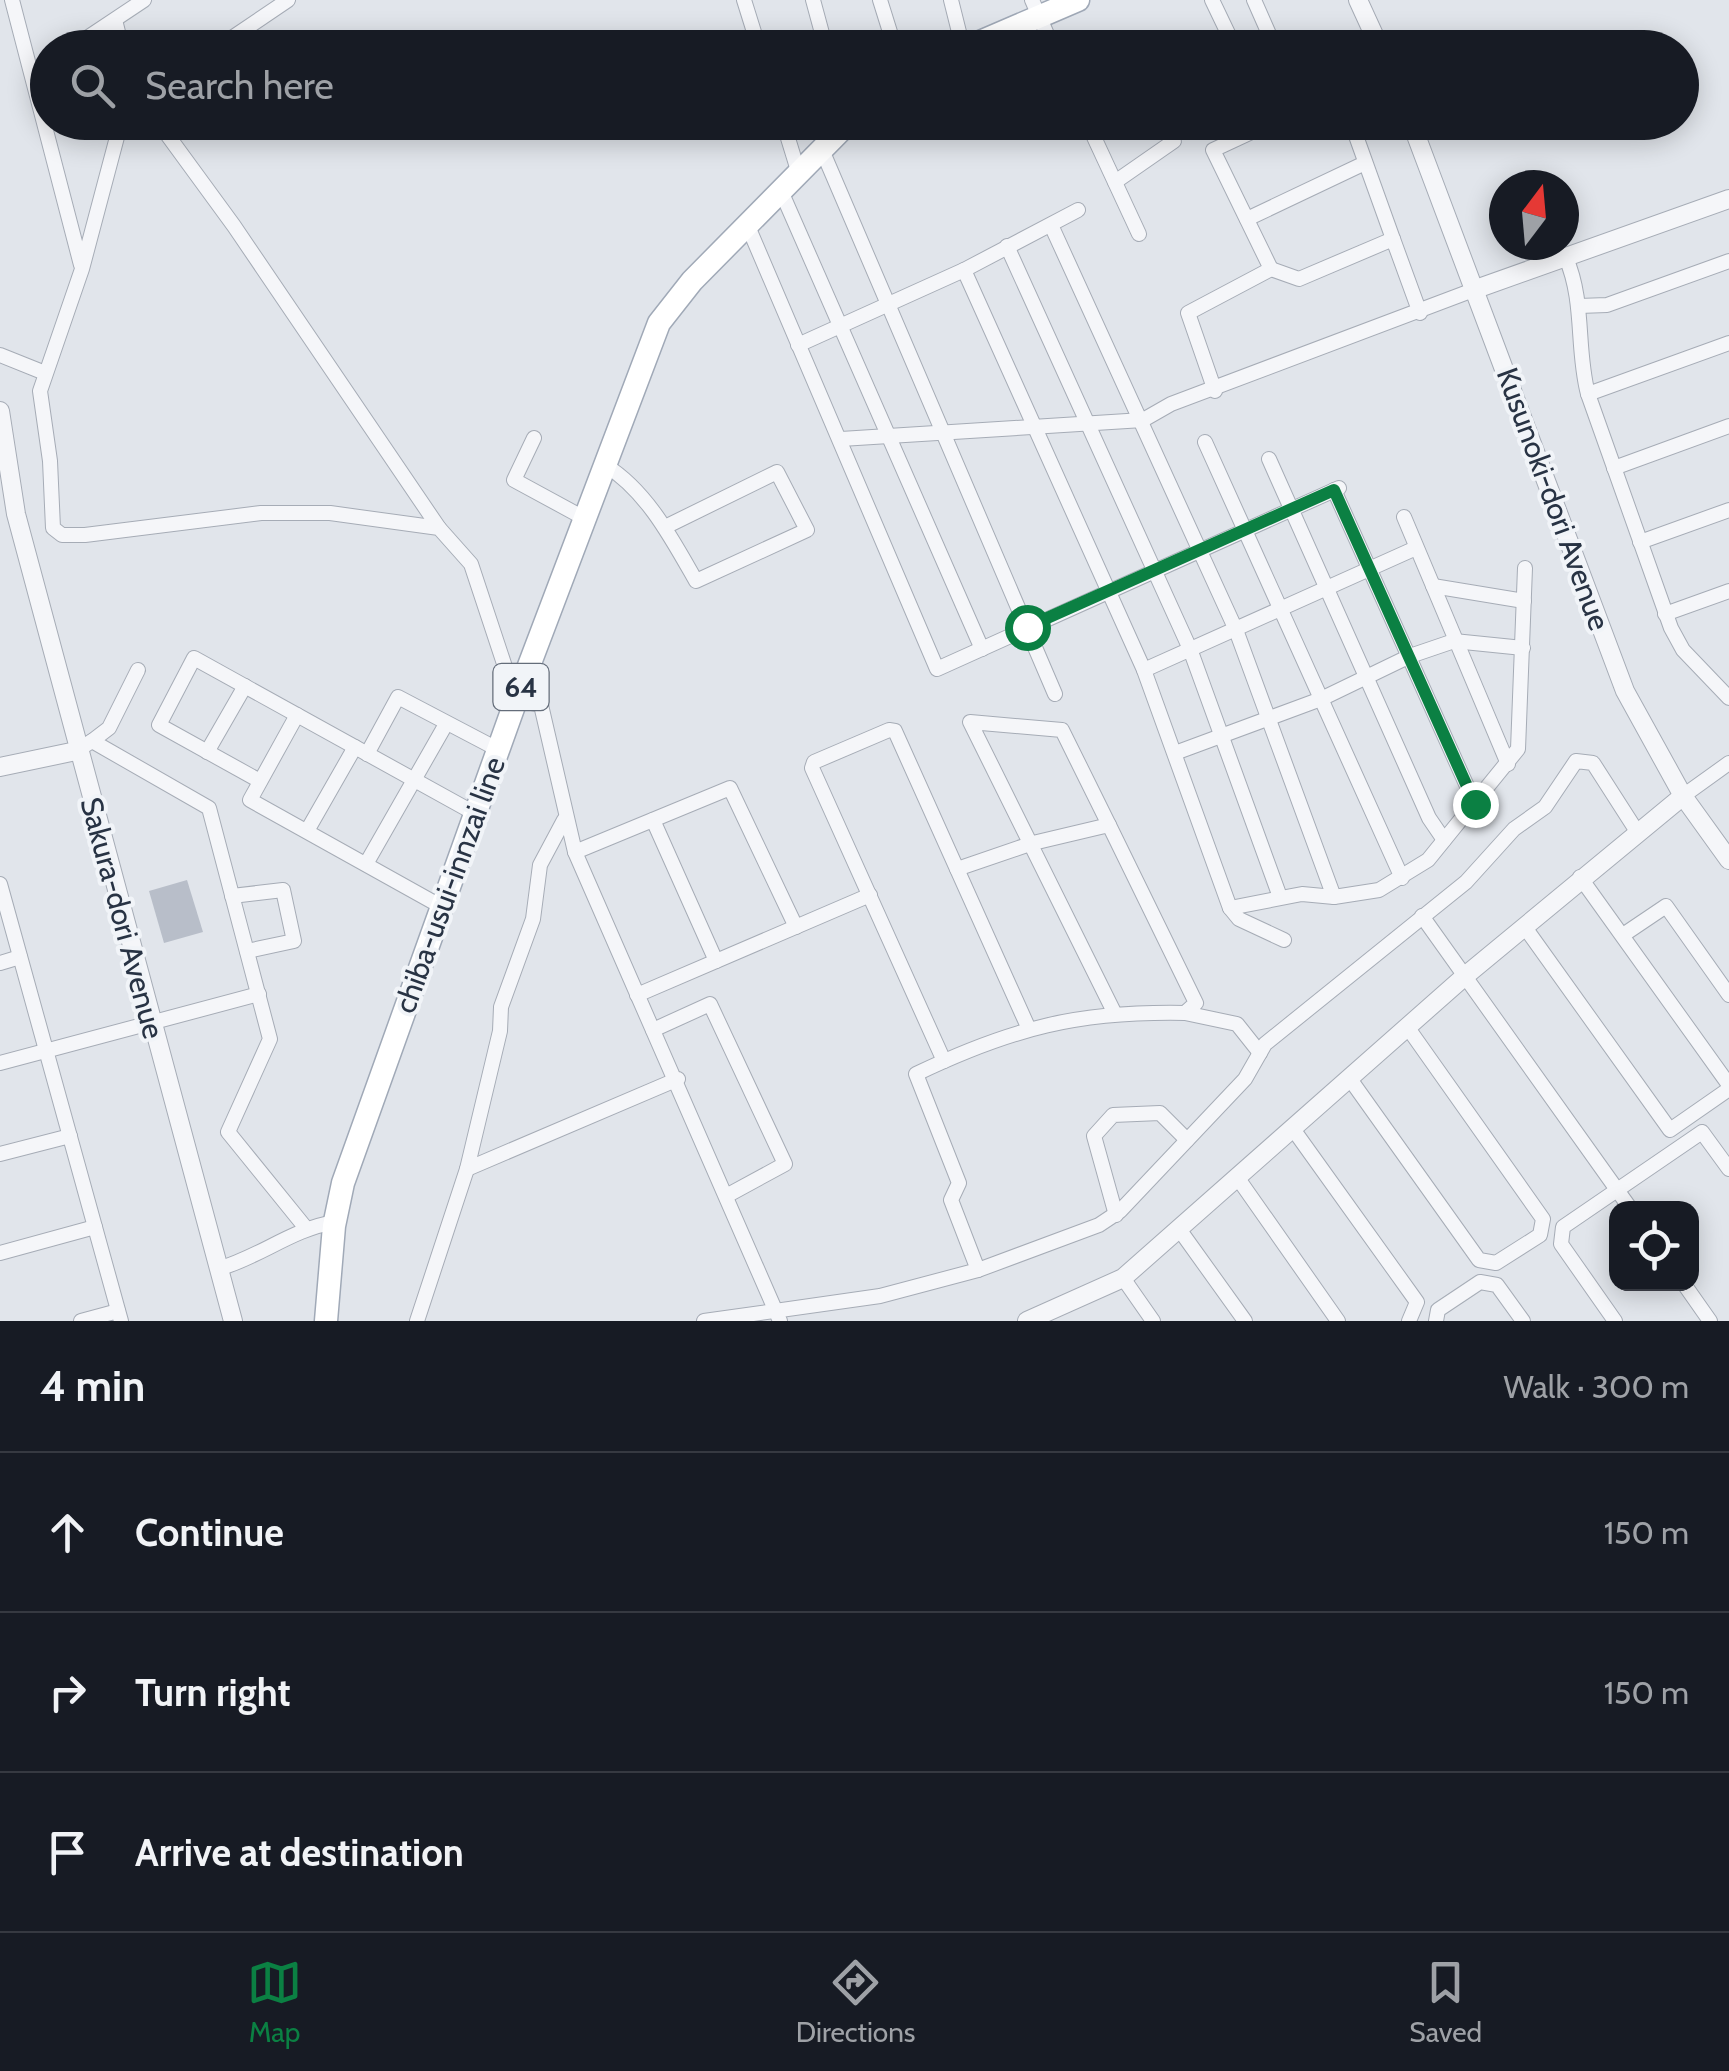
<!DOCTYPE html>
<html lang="en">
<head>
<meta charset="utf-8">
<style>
	body { margin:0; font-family:Cabin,sans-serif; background:#20242c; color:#f1f3f6 }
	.controls { position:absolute; right:30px; bottom:30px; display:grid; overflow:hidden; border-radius:20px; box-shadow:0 5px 25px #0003 }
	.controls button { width:90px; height:90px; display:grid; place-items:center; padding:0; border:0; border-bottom:2px solid #363941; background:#171b24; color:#f1f3f6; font:50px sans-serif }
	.compass { position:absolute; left:1489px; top:170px; width:90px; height:90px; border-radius:50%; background:#171b24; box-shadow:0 5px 25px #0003; rotate:16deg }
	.stop { position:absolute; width:30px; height:30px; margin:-22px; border:8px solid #0b8043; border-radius:50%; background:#fff }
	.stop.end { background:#0b8043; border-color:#fff; box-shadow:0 2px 10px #0008 }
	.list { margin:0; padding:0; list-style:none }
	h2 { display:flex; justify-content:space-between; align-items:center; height:130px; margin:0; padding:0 40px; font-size:42px }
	h2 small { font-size:32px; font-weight:400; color:#9ea1a6 }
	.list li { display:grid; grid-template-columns:65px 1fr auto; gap:30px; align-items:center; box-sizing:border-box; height:160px; padding:0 40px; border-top:2px solid #363941 }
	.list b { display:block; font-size:38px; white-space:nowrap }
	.list em { font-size:32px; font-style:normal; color:#9ea1a6 }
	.icon { flex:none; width:55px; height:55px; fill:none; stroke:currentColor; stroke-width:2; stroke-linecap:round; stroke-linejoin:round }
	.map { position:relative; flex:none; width:1729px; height:1321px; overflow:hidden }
	.search { position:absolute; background:#171b24; box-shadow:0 5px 25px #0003; left:30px; right:30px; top:30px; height:110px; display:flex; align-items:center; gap:25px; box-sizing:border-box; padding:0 35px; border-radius:55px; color:#9ea1a6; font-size:38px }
	.sheet { height:610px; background:#171b24 }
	nav { display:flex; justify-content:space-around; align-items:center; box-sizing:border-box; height:140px; border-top:2px solid #363941; background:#171b24; font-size:28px; color:#9ea1a6 }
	nav a { display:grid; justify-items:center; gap:5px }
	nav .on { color:#0b8043 }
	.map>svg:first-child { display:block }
</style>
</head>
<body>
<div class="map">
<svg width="1729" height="1321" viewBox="0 0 1729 1321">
	<rect width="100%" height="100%" fill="#e1e5eb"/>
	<path fill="#b8bec9" d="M187 880 203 932 164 943 149 891Z"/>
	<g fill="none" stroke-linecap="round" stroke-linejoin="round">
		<g stroke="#a6acb6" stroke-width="16">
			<g id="minor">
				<path d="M12 0 81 265"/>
				<path d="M744 0 759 48"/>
				<path d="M813 0 826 48"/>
				<path d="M880 0 895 48"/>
				<path d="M951 0 963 48"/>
				<path d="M1032 0 1053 48"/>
				<path d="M1212 0 1235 48"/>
				<path d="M115 20 122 48"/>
				<path d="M72 48 144 0"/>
				<path d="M217 48 288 0"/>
				<path d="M1237 48 1269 34 1254 0"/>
				<path d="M121 122 82 269 40 391 50 461 53 528 62 535H85L261 513H330L439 528 471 564 516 700 541 705 575 852 780 1321"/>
				<path d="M158 122 234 226 439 528"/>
				<path d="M783 122 799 174"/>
				<path d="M1087 122 1139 234"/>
				<path d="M1351 122 1393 239"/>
				<path d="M822 150 1055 694"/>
				<path d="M1115 182 1174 141"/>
				<path d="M781 191 982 649"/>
				<path d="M1247 219 1365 163"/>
				<path d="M747 224 937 669 1339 488"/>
				<path d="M1051 225 1236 630 1334 897"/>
				<path d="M1007 246 1190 649 1280 897"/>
				<path d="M1566 258C1585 302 1576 349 1588 394L1671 628 1683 650 1729 698"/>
				<path d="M1271 269 1299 279 1393 239 1420 313"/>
				<path d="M964 270 1144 670 1230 908"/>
				<path d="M1579 306 1607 305 1729 261"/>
				<path d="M798 345 964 270 1078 210"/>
				<path d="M0 355 45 373"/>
				<path d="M1215 391 1188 313 1271 269 1213 150 1273 122"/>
				<path d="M1588 394 1729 343"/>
				<path d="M534 438 514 480 584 518"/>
				<path d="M841 439 1143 420 1171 404 1476 289"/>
				<path d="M1205 442 1402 878"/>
				<path d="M1269 459 1429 818 1444 840"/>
				<path d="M605 465C647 491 672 539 696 581L807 530 777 472 665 527"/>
				<path d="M1614 468 1729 426"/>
				<path d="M1334 490 1475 804"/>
				<path d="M1404 517 1508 764"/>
				<path d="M1640 542 1729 510"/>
				<path d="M1433 586 1524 601"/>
				<path d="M1665 614 1729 591"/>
				<path d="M1144 670 1416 548"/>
				<path d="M297 715 250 800 442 907"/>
				<path d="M92 741 109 728 138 670"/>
				<path d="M76 751 92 741 209 808 270 1039 228 1132 305 1227"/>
				<path d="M207 752 245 686"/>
				<path d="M1175 753 1321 699 1410 656 1454 641 1523 648"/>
				<path d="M367 754 398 697 499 750"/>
				<path d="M260 781 159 725 194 658 476 814"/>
				<path d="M1683 796 1729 763"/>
				<path d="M653 820 716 961"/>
				<path d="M1109 825 1062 730 970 722 1114 1012"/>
				<path d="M307 831 355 747"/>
				<path d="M575 852 730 788 796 927"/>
				<path d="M366 864 446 724"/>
				<path d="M957 869 1033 843 1109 825 1196 1003 1185 1013C1079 1011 1012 1028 916 1074L959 1183 951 1200 978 1270"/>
				<path d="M1580 877 1729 1085"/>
				<path d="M0 884 121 1321"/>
				<path d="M232 896 283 890 294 941 247 951"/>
				<path d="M1422 916 1630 1208"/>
				<path d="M1524 926 1670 1130 1729 1089"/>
				<path d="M1623 935 1666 906 1729 995"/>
				<path d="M1284 940 1239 919 1230 908 1302 894 1334 897 1379 890 1428 860 1518 749 1525 568"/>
				<path d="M0 963 20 957"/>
				<path d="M637 995 870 895"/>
				<path d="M1185 1013 1237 1024 1260 1053"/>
				<path d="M653 1030 710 1004 785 1164 728 1195"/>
				<path d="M944 1061 812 768 814 762 889 730 895 731 1028 1027"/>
				<path d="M0 1063 259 994"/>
				<path d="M1350 1079 1479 1260 1496 1263 1540 1235 1543 1219 1408 1028"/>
				<path d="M1293 1129 1417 1302 1409 1321"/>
				<path d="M0 1154 70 1136"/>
				<path d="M467 1169 678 1079"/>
				<path d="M1237 1177 1338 1321"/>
				<path d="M1116 1215 1094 1136 1113 1115 1160 1113 1187 1140"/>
				<path d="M1179 1229 1245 1321"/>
				<path d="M0 1253 95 1227"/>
				<path d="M218 1269C260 1257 292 1229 335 1222"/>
				<path d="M1123 1278 1153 1321"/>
				<path d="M1684 1284 1710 1321"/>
				<path d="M81 1321 118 1311"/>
				<path d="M417 1321 467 1169 500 1031 501 1007 533 919 540 865 564 820"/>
				<path d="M704 1321 880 1296 978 1270 1099 1225 1120 1211 1245 1079 1265 1044 1466 882 1514 829 1545 807 1576 761 1593 763 1636 830"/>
				<path d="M1436 1321 1438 1310 1480 1282 1497 1285 1523 1321"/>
				<path d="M1615 1321 1561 1244 1563 1227 1702 1132 1729 1169"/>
			</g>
		</g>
		<g stroke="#a6acb6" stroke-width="20">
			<g id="tertiary">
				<path d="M1358 0 1380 48"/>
				<path d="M1411 122 1625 691 1683 796 1729 860"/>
				<path d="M1476 289 1729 199"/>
				<path d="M0 411 16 514 233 1321"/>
				<path d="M0 767 76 751"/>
				<path d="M1027 1321 1123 1278 1465 976 1683 796"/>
			</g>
		</g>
		<g stroke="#a0a9b7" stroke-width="25">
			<g id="primary">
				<path d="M966 48 1078 0"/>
				<path d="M326 1321 334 1226 343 1183 516 700 659 323 692 281 849 122"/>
			</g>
		</g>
		<use href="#minor" stroke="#f5f6f9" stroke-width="14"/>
		<use href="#tertiary" stroke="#f5f6f9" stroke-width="18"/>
		<use href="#primary" stroke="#fff" stroke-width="22"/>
	</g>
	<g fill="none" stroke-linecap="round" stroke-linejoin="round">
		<path stroke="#0b8043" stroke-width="12" d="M1027 627 1334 490 1475 804"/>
	</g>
	<g text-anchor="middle" stroke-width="8" stroke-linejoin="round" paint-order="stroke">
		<rect fill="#f1f4f8" stroke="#646d7a" stroke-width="2.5" x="493.5" y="664" width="55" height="46" rx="8"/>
		<g font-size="28" font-weight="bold" fill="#283344">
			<text x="521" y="697">64</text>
		</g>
		<g font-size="30" fill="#283344" stroke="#f1f4f8">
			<text transform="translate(1553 499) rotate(70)" y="10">Kusunoki-dori Avenue</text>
			<text transform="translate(450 885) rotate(-70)" y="10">chiba-usui-innzai line</text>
			<text transform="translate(122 918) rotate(75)" y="10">Sakura-dori Avenue</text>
		</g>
	</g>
</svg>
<div class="controls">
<button><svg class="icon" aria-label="locate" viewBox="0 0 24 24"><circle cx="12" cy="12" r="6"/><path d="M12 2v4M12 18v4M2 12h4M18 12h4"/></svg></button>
</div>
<svg class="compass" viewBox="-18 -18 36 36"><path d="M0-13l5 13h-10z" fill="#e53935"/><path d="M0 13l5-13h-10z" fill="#9ea1a6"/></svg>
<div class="stop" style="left:1027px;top:627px"></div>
<div class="stop end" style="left:1475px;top:804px"></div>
<div class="search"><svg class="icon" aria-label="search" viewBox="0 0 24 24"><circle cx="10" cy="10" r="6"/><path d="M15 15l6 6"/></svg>Search here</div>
</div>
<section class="sheet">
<h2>4 min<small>Walk · 300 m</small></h2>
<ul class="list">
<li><svg class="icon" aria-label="ahead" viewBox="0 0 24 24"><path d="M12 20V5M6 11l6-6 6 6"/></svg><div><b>Continue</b></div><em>150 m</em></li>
<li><svg class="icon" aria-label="right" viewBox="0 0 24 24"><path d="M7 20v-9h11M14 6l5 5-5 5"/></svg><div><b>Turn right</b></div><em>150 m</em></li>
<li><svg class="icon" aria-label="arrive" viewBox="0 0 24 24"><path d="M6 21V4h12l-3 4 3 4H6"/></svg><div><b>Arrive at destination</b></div></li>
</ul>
</section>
<nav>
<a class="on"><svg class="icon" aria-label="map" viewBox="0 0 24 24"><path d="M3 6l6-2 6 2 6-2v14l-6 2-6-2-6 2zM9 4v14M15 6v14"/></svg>Map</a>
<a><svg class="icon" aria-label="directions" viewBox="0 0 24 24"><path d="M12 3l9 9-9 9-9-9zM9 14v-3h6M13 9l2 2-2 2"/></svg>Directions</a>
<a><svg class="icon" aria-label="saved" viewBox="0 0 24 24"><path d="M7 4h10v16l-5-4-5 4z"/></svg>Saved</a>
</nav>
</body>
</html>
